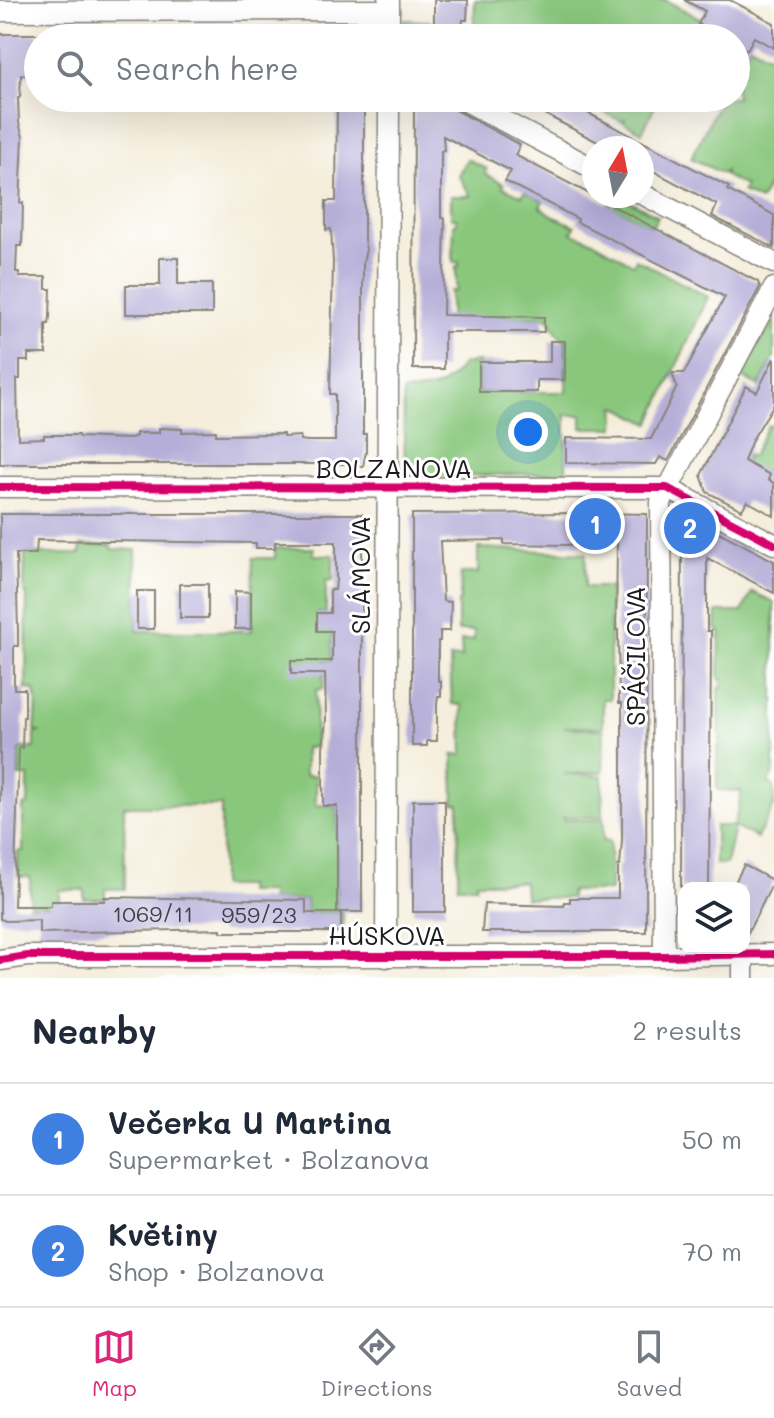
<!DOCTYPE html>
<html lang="en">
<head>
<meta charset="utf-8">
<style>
	body { margin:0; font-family:Mali,sans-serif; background:#f2f2f3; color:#1f2937 }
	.controls { position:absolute; right:24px; bottom:24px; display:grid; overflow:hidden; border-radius:16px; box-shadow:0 8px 32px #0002 }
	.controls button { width:72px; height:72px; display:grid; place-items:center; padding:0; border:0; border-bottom:2px solid #e0e1e3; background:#fff; color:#1f2937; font:40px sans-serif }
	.compass { position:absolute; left:582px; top:136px; width:72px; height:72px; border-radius:50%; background:#fff; box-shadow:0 8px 32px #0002; rotate:10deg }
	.you { position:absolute; left:528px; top:432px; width:28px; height:28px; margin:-20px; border:6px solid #fff; border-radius:50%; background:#1a73e8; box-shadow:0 0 0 12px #1a73e833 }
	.badge { display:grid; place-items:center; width:52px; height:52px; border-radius:50%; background:#db2777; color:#fff; font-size:26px; font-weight:700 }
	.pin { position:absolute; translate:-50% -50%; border:4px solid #fff; box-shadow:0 2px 8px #0006 }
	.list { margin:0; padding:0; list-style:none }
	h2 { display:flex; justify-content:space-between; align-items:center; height:104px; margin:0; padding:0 32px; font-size:34px }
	h2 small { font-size:26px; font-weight:400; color:#747a83 }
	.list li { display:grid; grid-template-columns:52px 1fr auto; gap:24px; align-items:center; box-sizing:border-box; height:112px; padding:0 32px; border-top:2px solid #e0e1e3 }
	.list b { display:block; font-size:30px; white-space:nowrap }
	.list p { margin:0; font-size:26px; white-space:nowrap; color:#747a83 }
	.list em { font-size:26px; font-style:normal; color:#747a83 }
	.icon { flex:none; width:44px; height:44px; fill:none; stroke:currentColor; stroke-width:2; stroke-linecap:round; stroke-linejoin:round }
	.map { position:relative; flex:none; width:774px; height:978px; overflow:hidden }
	.search { position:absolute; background:#fff; box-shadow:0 8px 32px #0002; left:24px; right:24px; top:24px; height:88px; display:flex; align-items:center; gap:20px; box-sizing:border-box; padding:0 28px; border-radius:44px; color:#747a83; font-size:30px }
	.sheet { height:328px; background:#fff }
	nav { display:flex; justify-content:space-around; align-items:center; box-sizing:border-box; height:112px; border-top:2px solid #e0e1e3; background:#fff; font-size:22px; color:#747a83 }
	nav a { display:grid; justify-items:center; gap:4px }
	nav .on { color:#db2777 }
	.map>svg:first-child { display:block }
</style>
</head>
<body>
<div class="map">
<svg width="774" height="978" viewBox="0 0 774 978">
	<rect width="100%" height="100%" fill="#fff"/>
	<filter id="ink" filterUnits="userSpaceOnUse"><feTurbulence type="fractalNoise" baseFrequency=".0125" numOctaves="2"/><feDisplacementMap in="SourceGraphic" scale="16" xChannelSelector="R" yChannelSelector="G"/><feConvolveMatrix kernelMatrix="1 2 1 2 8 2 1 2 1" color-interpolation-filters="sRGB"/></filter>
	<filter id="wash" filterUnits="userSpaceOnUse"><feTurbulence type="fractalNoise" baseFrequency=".006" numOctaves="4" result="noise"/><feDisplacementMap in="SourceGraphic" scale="32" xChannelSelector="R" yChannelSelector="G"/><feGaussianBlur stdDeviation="1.8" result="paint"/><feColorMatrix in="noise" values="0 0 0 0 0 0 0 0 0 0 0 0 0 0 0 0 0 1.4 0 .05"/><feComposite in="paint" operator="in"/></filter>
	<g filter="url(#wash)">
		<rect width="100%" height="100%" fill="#f4edda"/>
		<g fill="#89c77d" stroke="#52724c" stroke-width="2">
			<path d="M475 0H665L701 19 694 32 706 38H485L491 27 474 26Z"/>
			<path d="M404 20 430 21V38H405Z"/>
			<path d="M750 45 774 58V177L760 201 742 192 745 186 725 176V171L723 174 691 158 721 98H736V54L743 58Z"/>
			<path d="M589 98H659L642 132 624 122 625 119 621 121 592 106 595 101Z"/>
			<path d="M467 159 487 169 485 174 504 184 503 187 522 196 525 191 543 201 540 207 557 218 575 226 572 233 591 240 633 264 636 259 708 297 650 424 616 406 615 428H582V415H566V473L413 477 407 474 405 468 403 392C433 390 444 389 463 364L479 362V392H566V340L560 337 547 317H450V291H456V267L459 266V262H453L454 224 457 223V218H451V196H471L458 175Z"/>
			<path d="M613 196H620L658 216 652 227 609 205Z"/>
			<path d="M774 315V358L759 386 742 377Z"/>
			<path d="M768 425 772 427 774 425V470L770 475 743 464 748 455 752 457Z"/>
			<path d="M81 545H111V549L136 550 137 631H252L253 558H275V548H314V555H333V580L326 581V613H317L332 631V661H324L323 689 316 690 315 747 305 748V775L316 776V805L337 806V912H343V932H341L340 913H306V900H270V892H246V886H221V806H124L125 889H105V899H84V890H59V901L51 906H30V877H18V852L23 851V806L28 805V776H19V748H35V734L39 732 35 731 37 702 35 690 26 689 27 594 24 593 25 554H80Z"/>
			<path d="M478 548 586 553 585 587H610V699H603V727H564L604 730 603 772 564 774 602 776 603 817H564V820H604L603 840 610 841V891H571L570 898H525L524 882H476V886H458L459 804 454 803 453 755H463L462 705 452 704 450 658H462L461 641 474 640V631H458V602L460 601 461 573H478Z"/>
			<path d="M752 592 774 602V772L768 783 774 786V806L757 838 734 827 726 864H715V826H734L742 791 717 790V747L720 746 719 688H722V679L719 678 720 631 716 630 717 612H742Z"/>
		</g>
		<g id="blocks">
			<g fill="#b5aed8">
				<path d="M434 0H468L467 20H463L461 38H434Z"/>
				<path d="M684 0H730L774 23V48L754 37 747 50 736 44V38L723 37 698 24 705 11Z"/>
				<path d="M2 34H38V59H33V75H21L20 97 18 98 19 123 23 137 20 203H23L22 246H17L16 272H19V277H46V289H51L50 317 49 324H46V354H28V361H20V379H17L18 439 44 438V435H78L79 437 129 439 136 436V433H159V428L182 429V432L216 431V435L283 434V437L300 436V440L308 441H335V394H330L333 262 331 229 326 230V201H336L337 98H364V240L366 249 363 263V434H366V452L363 466H350V464H0V36Z"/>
				<path d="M447 98 454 109 520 145 515 155 758 282 760 287 668 461 660 457 656 464 566 463V438L651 439 677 387 672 373H684L725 297 577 222 578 219 505 181 511 171 443 136 444 150 441 151V218H445L443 315 544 317V332H444V369H413L414 99Z"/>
				<path d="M514 98H572L591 108 588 113 729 187 727 190 774 215V248L712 216 717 205 642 165V148H609Z"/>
				<path d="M160 258H178V284H212V314H126V285H160Z"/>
				<path d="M550 341H565V380H537V392H479V362H550Z"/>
				<path d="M774 358V404L752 440 744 461 770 475 768 480 774 483V516L747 501 742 510 707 492 701 475 746 386 757 392Z"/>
				<path d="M593 513 647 514 646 932H482L484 904 564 906V902H570V898H618V866H620L622 841V703H619L618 630H616L617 542 566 545 504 544V540L440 541 443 601 451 602 450 631H440V641H438V681H441V696H438L437 704V741H427V746H412V514Z"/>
				<path d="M0 514H362V912H337V806H323V748L326 720 325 674H291V661H332V631H317V613H330V590H335L336 580V542H275V548H256V543L37 540 36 554H16L18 631V646H14V689H25V717H23L22 748H19L14 906H51V901H105L104 897 306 900V913H341V932H221V929L39 933V920L6 921 0 919Z"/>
				<path d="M690 517 774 561V593L707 558V631H711V647L709 888H681L682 520Z"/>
				<rect x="180" y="584" width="28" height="34"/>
				<rect x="137" y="591" width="17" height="38"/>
				<path d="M235 591 251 592V629H235Z"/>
				<rect x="413" y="800" width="32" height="112"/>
				<path d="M744 865 774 881 744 940V888H732Z"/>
			</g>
		</g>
	</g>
	<g filter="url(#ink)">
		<use href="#blocks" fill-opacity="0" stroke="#88847b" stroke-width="2"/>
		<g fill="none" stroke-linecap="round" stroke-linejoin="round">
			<g stroke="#88847b" stroke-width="23">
				<g id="minor">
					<path d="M389 0V38"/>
					<path d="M0 11 389 10"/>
					<path d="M460 98 594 169"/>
					<path d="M642 194 774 263"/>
					<path d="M0 487 667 488 774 544"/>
					<path d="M664 956 661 502 774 288"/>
					<path d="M386 957 389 98"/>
					<path d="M0 960 28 956H664L774 954"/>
					<path d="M743 978V955"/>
				</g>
			</g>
			<use href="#minor" stroke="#fff" stroke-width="20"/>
			<g stroke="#fff" stroke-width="13">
				<g id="cycleway">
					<path d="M0 487 667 488 774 544"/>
					<path d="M0 960 28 956H664L774 954"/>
				</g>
			</g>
			<use href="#cycleway" stroke="#d6006c" stroke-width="8"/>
		</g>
	</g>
	<g text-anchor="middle" stroke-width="6" stroke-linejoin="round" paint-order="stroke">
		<g font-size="22" fill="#42404b">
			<text x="153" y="922">1069/11</text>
			<text x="259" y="923">959/23</text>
		</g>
		<g font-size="26" fill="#1c1c1c" stroke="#fff">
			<text x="394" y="478">BOLZANOVA</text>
			<text transform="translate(361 575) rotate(-90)" y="9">SLÁMOVA</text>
			<text transform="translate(636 656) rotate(-90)" y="9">SPÁČILOVA</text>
			<text x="387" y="945">HÚSKOVA</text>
		</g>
	</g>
</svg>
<div class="controls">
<button><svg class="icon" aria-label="layers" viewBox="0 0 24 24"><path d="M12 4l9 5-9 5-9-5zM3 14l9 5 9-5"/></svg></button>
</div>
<svg class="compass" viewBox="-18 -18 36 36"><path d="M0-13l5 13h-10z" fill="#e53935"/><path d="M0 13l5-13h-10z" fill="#747a83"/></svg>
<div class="you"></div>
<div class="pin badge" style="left:595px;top:524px;background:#3f7fe0">1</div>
<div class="pin badge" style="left:690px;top:528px;background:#3f7fe0">2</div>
<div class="search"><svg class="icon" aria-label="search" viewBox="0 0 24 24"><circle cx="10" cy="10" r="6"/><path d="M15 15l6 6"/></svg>Search here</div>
</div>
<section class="sheet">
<h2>Nearby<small>2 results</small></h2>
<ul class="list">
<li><span class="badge" style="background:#3f7fe0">1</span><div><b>Večerka U Martina</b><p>Supermarket · Bolzanova</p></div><em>50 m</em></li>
<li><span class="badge" style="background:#3f7fe0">2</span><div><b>Květiny</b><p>Shop · Bolzanova</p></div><em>70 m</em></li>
</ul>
</section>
<nav>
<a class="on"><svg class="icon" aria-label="map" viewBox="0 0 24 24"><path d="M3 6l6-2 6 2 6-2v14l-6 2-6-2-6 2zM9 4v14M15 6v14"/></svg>Map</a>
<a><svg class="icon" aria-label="directions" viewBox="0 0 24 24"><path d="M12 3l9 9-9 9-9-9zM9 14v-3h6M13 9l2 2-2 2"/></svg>Directions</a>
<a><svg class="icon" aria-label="saved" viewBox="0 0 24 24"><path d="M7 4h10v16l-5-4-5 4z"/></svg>Saved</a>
</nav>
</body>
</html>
